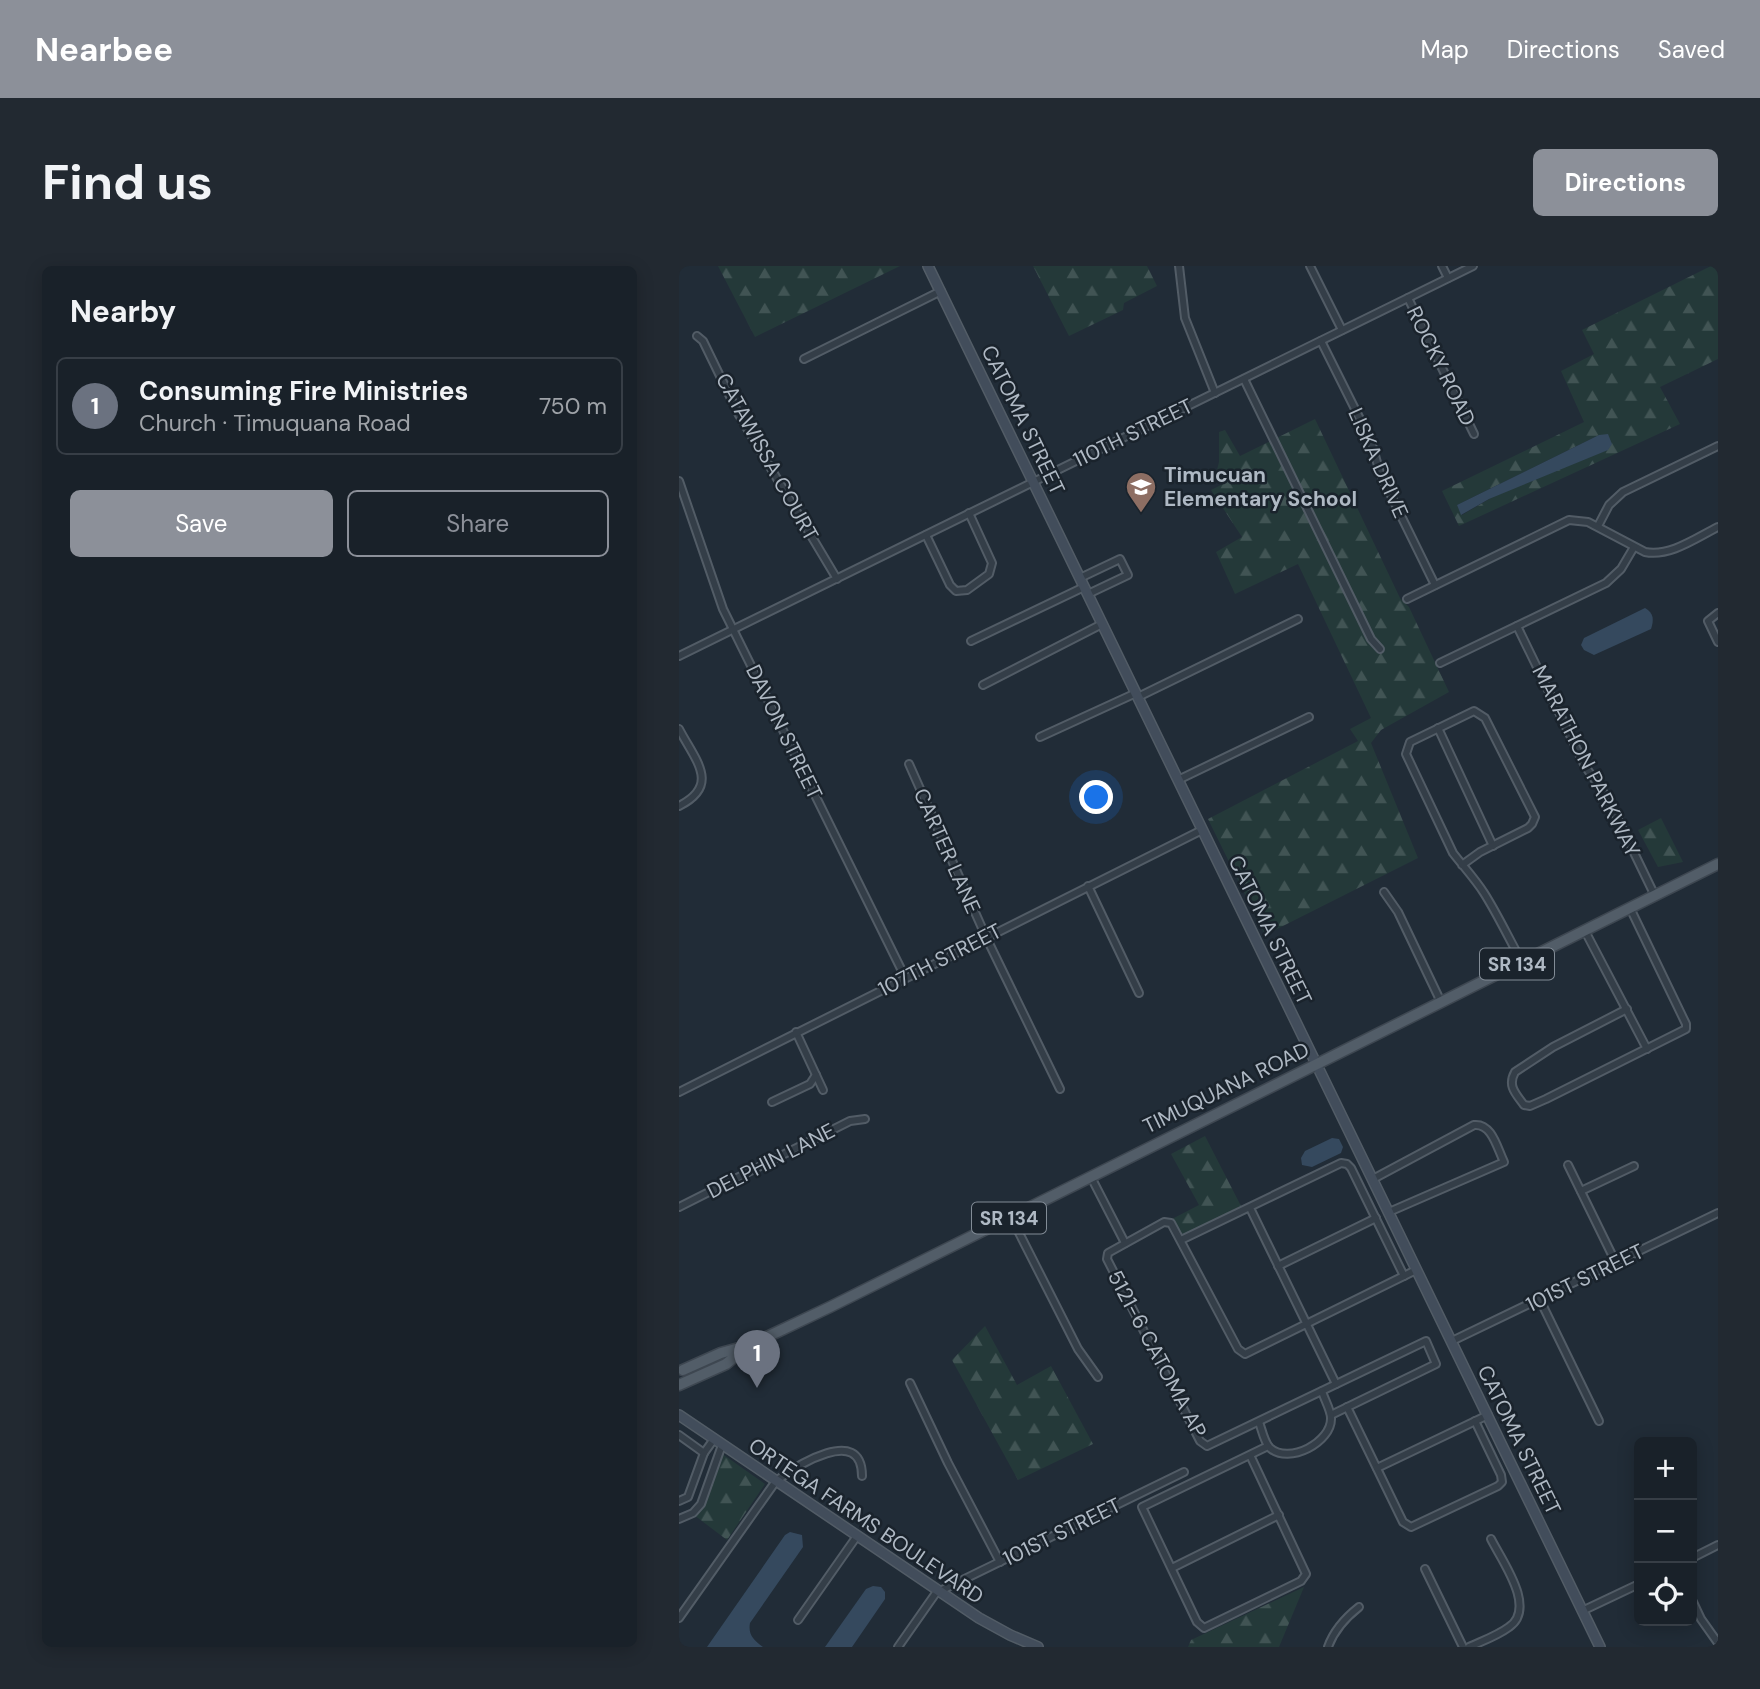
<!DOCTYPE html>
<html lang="en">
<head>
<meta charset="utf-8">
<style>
	body { margin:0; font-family:"DM Sans",sans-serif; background:#222931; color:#f1f3f6 }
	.controls { position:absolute; right:21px; bottom:21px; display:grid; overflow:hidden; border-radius:10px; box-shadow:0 4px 18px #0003 }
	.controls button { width:63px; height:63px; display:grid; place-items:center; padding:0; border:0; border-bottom:2px solid #373e46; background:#192129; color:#f1f3f6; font:35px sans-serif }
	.you { position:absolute; left:418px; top:532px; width:24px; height:24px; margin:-18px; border:5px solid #fff; border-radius:50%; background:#1a73e8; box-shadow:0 0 0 10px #1a73e833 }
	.badge { display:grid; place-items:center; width:46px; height:46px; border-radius:50%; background:#8c9099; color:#fff; font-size:23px; font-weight:700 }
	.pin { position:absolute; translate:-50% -58px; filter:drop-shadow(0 2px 4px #0008) }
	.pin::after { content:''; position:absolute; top:37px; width:24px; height:21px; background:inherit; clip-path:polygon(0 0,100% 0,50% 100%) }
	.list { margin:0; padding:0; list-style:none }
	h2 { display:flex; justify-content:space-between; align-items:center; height:91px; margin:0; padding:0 28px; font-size:30px }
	h2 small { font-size:23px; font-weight:400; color:#9fa3a8 }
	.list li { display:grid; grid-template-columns:46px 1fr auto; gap:21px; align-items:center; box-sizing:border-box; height:98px; margin:0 14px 14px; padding:0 14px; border:2px solid #373e46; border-radius:10px }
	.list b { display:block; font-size:26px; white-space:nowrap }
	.list p { margin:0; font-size:23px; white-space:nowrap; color:#9fa3a8 }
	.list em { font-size:23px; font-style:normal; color:#9fa3a8 }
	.actions { display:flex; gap:14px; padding:21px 28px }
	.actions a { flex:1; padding:16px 0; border:2px solid #8c9099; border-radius:10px; text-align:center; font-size:24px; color:#8c9099 }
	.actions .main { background:#8c9099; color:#fff }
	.icon { flex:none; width:38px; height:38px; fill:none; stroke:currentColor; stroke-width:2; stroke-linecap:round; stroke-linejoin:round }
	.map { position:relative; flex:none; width:1039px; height:1381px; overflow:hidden; border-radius:10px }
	header { display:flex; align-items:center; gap:42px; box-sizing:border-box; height:98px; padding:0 35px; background:#8c9099; color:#fff }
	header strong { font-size:33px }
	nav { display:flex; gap:38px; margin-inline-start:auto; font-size:24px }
	.intro { display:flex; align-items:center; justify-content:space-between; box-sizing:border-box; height:168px; padding:0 42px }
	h1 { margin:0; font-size:49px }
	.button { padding:18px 32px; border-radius:10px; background:#8c9099; color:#fff; font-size:24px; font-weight:700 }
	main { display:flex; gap:42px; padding:0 42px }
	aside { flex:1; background:#192129; border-radius:10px; box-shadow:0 4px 18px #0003 }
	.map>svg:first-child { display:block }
</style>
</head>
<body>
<header>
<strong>Nearbee</strong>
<nav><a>Map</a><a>Directions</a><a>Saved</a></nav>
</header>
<div class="intro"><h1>Find us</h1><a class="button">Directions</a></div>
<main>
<aside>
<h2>Nearby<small></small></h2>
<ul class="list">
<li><span class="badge" style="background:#6b7280">1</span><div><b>Consuming Fire Ministries</b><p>Church · Timuquana Road</p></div><em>750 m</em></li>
</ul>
<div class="actions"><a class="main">Save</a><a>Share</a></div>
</aside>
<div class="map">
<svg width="1039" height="1381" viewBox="0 0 1039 1381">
	<defs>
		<pattern id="forest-firs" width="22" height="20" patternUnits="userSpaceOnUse" patternTransform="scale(1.75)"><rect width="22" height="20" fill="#243939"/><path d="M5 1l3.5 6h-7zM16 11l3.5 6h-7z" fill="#415454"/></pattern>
	</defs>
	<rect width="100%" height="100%" fill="#212c37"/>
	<g fill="url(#forest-firs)" fill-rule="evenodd">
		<path d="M39 0H221L76 71Z"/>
		<path d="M354 0H468L478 20 445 37 444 44 390 70Z"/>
		<path d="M1032 0H1039V93L981 121 1001 158 780 260 763 225 905 156 882 105 915 88 903 64ZM920 169 783 249 778 239Z"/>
		<path d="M636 153 721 332 730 341 770 426 702 464 692 477 739 592 586 669 529 553 679 475 671 463 692 452 619 298 556 328 537 286 563 271 532 224 544 218 538 204 540 196V166L546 164 561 190Z"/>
		<path d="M982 552 1004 596 979 601 959 564Z"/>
		<path d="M526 870 562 940 504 969 493 953 520 939 492 888Z"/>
		<path d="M306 1060 338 1119 372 1100 414 1178 339 1214 273 1094Z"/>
		<path d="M42 1187 86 1218 48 1274 15 1249 26 1238Z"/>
		<path d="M625 1321 600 1381H509L512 1374Z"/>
	</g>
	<g fill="#35495e">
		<path d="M929 168 933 178 929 184 810 233 782 249 778 239 920 169Z"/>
		<path d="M966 342C975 347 975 354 972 363L915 389 905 384 902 379 905 372Z"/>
		<path d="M653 872 660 873 664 881 662 887 633 901 623 899 622 892 626 885Z"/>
		<path d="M111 1266 123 1269 124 1281 71 1357C69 1368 74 1374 84 1381H28L106 1269Z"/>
		<path d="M194 1320 202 1321 206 1326V1333L173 1381H146L187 1323Z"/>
	</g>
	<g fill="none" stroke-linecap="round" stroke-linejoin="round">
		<g stroke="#525c66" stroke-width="10">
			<g id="street">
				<path d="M500 0 506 52 536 127"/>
				<path d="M631 0 663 64"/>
				<path d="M763 0 769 12"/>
				<path d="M729 32 795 168"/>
				<path d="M18 70 24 75 60 149 158 313"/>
				<path d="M642 75 692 175 701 207 756 319"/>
				<path d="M125 93 262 25"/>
				<path d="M565 113 692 373 701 383"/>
				<path d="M0 215 44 343 226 711"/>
				<path d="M919 260 930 239 944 226 1039 180"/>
				<path d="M247 269 271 319 277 325 288 324 310 308 313 297 290 247"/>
				<path d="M401 312 441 293 449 309 409 328"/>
				<path d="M728 333 890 254 909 256 966 286C991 291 1017 272 1039 261"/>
				<path d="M1039 347 1029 355 1039 376"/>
				<path d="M838 360 906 500 929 533 976 630"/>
				<path d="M292 375 405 321"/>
				<path d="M0 390 794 0"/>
				<path d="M761 397 927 317 942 303 955 281"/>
				<path d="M304 419 423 358"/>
				<path d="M459 431 619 353"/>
				<path d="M759 462 814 580"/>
				<path d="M0 463C16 494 42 519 0 540"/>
				<path d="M361 471 457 427"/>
				<path d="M230 498 307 671 381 823"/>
				<path d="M499 514 630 451"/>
				<path d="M783 599 801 586 849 562 853 558 856 551 806 452 795 445 731 476 727 488 774 587C784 600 796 613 805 627 819 649 830 673 843 696"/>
				<path d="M409 620 460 727"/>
				<path d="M705 626 719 646 762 736"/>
				<path d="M906 665 968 783"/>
				<path d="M948 743 874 781 836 806C828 820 837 828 845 839L851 840 867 833 1007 763V758L951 642"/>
				<path d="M117 766 144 824"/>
				<path d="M0 826 523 564"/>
				<path d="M93 836 131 818 137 809"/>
				<path d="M889 899 937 997"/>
				<path d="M412 911 446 977"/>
				<path d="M694 913 795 859C813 857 818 882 825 896L710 946"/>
				<path d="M902 925 955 900"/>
				<path d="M0 941 171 855 186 853"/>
				<path d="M571 942 657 1118"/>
				<path d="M332 951 399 1083 419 1111"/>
				<path d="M502 974 662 897 668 898 672 902 725 1010"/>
				<path d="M599 1000 697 952"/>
				<path d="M861 1034 920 1155"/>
				<path d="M773 1075 1039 947"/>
				<path d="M231 1117 269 1197 321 1296"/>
				<path d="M668 1141 724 1256 732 1261 819 1220 823 1216 822 1209 796 1155"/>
				<path d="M652 1149 757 1098 747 1075 528 1180 521 1175 428 993 429 987 485 956 492 957 559 1083 566 1088 737 1004"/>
				<path d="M580 1156C583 1164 585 1176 591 1182 610 1199 653 1176 652 1152 652 1144 645 1133 643 1125"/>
				<path d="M0 1169 25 1187 35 1173"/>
				<path d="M571 1189 627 1308 622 1315 525 1362 518 1356 463 1241 589 1180"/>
				<path d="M698 1202 809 1149"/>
				<path d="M0 1235 9 1231 25 1187"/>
				<path d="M0 1253 14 1247 22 1238 43 1179"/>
				<path d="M1013 1292 1039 1279"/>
				<path d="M493 1302 600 1249"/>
				<path d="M746 1303 784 1381"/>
				<path d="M261 1325 505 1206"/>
				<path d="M1013 1334 1022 1353 1039 1377"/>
				<path d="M903 1345 960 1318"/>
				<path d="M0 1352 97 1215C117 1200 183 1158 183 1210"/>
				<path d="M119 1354 178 1270"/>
				<path d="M219 1381 259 1324"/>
				<path d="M649 1381C655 1364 666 1352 680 1341"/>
				<path d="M790 1381C803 1375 818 1370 830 1361 858 1342 823 1295 812 1273"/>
			</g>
		</g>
		<g stroke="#525c66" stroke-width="12">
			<g id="secondary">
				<path d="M249 0 921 1381"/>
				<path d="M0 1149 300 1352 331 1369 359 1381"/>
			</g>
		</g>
		<g stroke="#3e4751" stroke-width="13">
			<g id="primary">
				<path d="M4 1104 42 1087 71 1079 151 1041 1039 598"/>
				<path d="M0 1119 47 1098 67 1082"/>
			</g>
		</g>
		<use href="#street" stroke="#343e48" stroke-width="6"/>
		<use href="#secondary" stroke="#424d5b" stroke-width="9"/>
		<use href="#primary" stroke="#525d68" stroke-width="10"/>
	</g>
	<defs>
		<g id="school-pin" transform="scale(1.575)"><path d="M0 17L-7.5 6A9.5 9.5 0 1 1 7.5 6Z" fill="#8d6e63" stroke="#1a232c"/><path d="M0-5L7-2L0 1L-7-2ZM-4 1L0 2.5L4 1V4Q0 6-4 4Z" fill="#fff"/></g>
	</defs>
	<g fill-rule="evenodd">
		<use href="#school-pin" x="462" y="221"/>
	</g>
	<g text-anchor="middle" stroke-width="5" stroke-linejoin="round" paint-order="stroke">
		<g fill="#1a232c" stroke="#828c96" stroke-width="2">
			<rect x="801" y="682.5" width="74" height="31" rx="5"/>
			<rect x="293" y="936.5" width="74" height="31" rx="5"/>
		</g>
		<g font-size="19" font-weight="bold" fill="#afb9c4">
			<text x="838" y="705">SR 134</text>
			<text x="330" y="959">SR 134</text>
		</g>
		<g font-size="21" fill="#afb9c4" stroke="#1a232c">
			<text transform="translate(762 100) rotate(64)" y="7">ROCKY ROAD</text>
			<text transform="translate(344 154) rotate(64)" y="7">CATOMA STREET</text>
			<text transform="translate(454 167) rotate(-26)" y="7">110TH STREET</text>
			<text transform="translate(88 191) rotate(61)" y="7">CATAWISSA COURT</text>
			<text transform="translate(699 197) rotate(66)" y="7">LISKA DRIVE</text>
			<text transform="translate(105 466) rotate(64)" y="7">DAVON STREET</text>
			<text transform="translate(907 495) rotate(63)" y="7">MARATHON PARKWAY</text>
			<text transform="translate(268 585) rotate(66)" y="7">CARTER LANE</text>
			<text transform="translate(591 664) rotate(64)" y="7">CATOMA STREET</text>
			<text transform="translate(261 694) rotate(-27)" y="7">107TH STREET</text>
			<text transform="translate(547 822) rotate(-26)" y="7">TIMUQUANA ROAD</text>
			<text transform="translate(92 895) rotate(-27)" y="7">DELPHIN LANE</text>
			<text transform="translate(906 1012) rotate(-26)" y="7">101ST STREET</text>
			<text transform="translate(478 1088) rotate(62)" y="7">5121-6 CATOMA AP</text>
			<text transform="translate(840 1174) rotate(64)" y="7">CATOMA STREET</text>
			<text transform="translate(187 1255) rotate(34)" y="7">ORTEGA FARMS BOULEVARD</text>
			<text transform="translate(383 1266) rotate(-26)" y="7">101ST STREET</text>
		</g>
		<g font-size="21" font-weight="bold" fill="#afb9c4" stroke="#1a232c" text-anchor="start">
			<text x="485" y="216">Timucuan<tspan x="485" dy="24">Elementary School</tspan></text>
		</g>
	</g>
</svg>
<div class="controls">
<button>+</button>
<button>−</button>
<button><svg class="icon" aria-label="locate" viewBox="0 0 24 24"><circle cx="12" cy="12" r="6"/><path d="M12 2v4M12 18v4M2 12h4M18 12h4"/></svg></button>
</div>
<div class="you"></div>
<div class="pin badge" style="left:78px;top:1122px;background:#6b7280">1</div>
</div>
</main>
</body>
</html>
